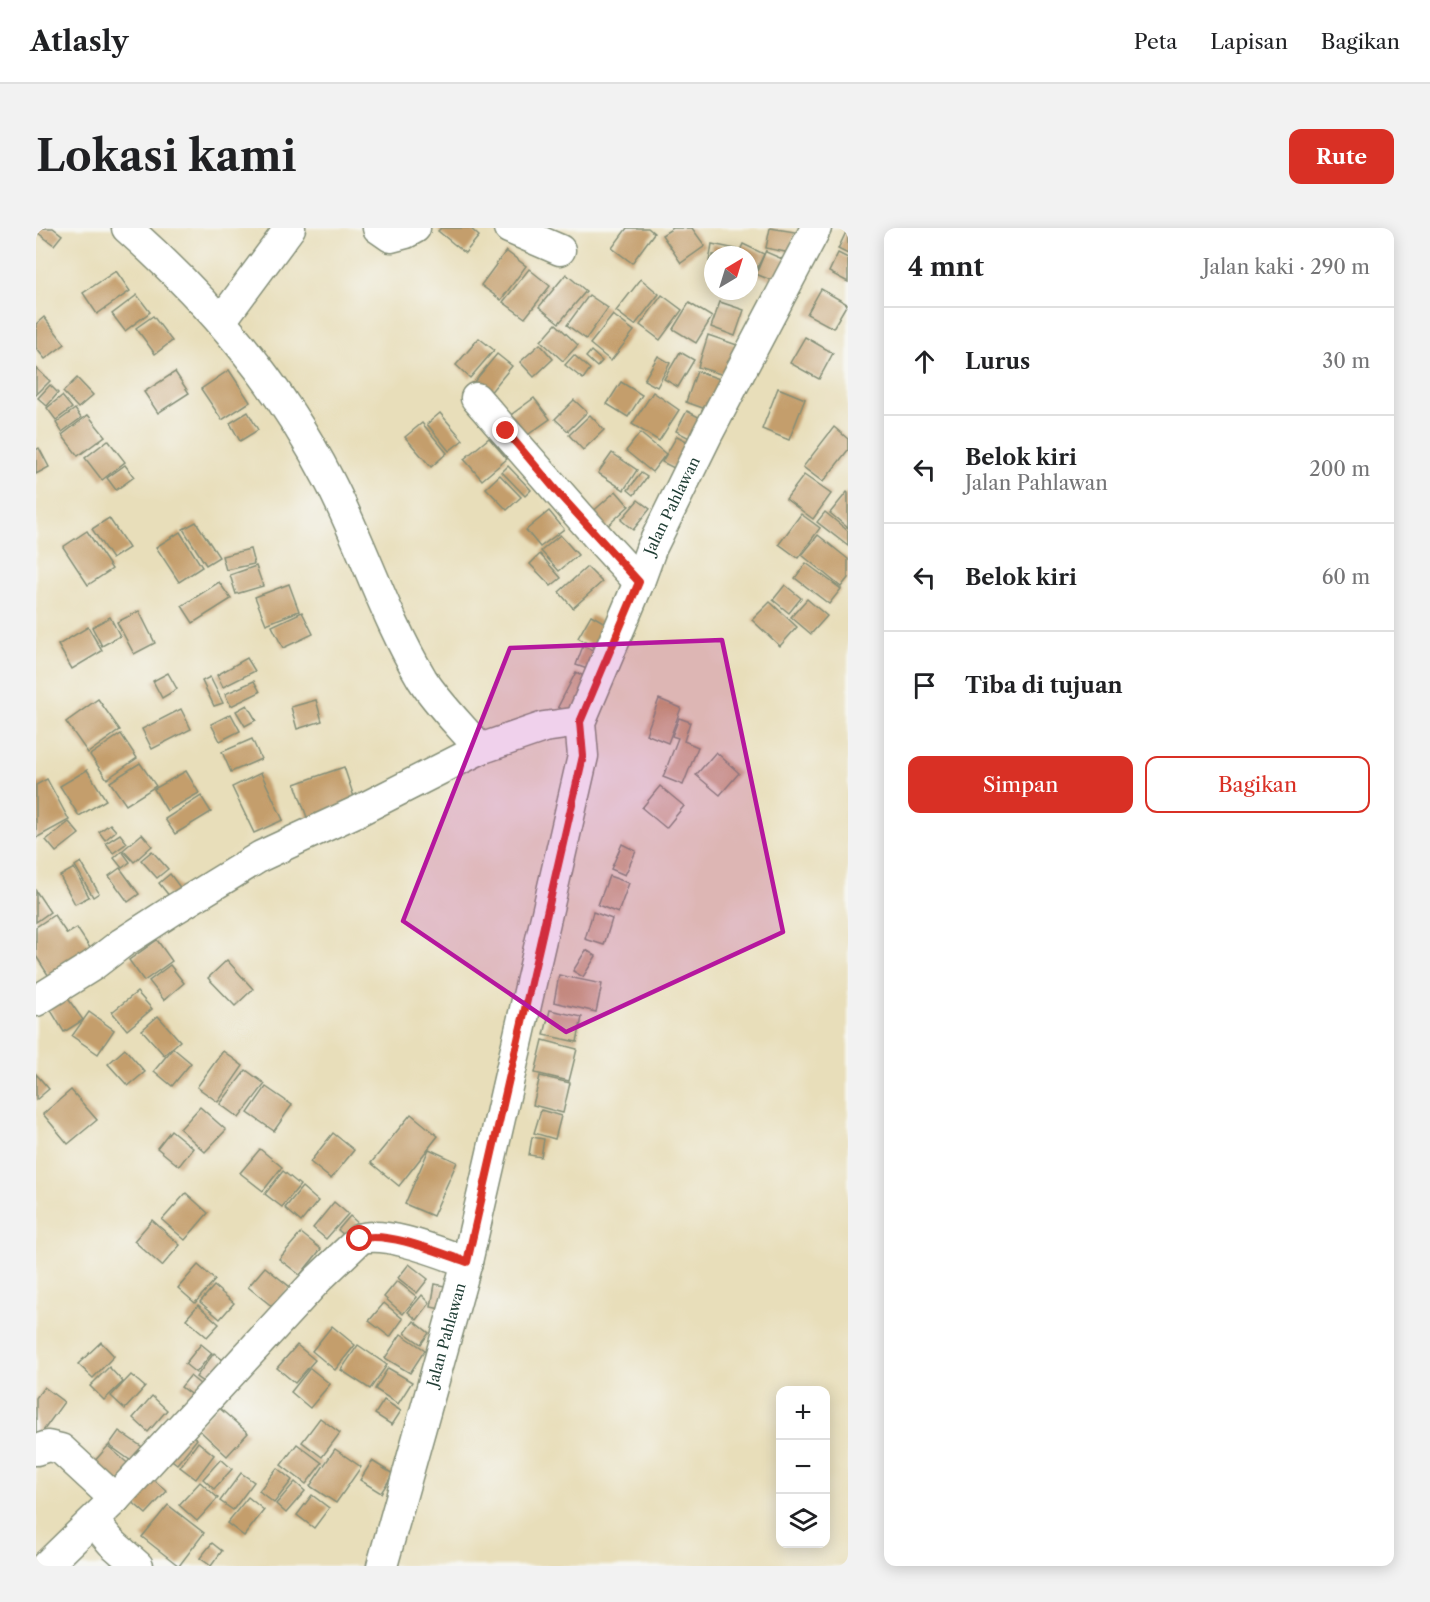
<!DOCTYPE html>
<html lang="id">
<head>
<meta charset="utf-8">
<style>
	body { margin:0; font-family:"Libre Caslon Text",serif; background:#f2f2f2; color:#202124 }
	.controls { position:absolute; right:18px; bottom:18px; display:grid; overflow:hidden; border-radius:12px; box-shadow:0 3px 15px #0003 }
	.controls button { width:54px; height:54px; display:grid; place-items:center; padding:0; border:0; border-bottom:2px solid #e0e0e0; background:#fff; color:#202124; font:30px sans-serif }
	.compass { position:absolute; left:668px; top:18px; width:54px; height:54px; border-radius:50%; background:#fff; box-shadow:0 3px 15px #0003; rotate:38deg }
	.stop { position:absolute; width:18px; height:18px; margin:-14px; border:4px solid #d93025; border-radius:50%; background:#fff }
	.stop.end { background:#d93025; border-color:#fff; box-shadow:0 2px 6px #0008 }
	.list { margin:0; padding:0; list-style:none }
	h2 { display:flex; justify-content:space-between; align-items:center; height:78px; margin:0; padding:0 24px; font-size:26px }
	h2 small { font-size:20px; font-weight:400; color:#757577 }
	.list li { display:grid; grid-template-columns:39px 1fr auto; gap:18px; align-items:center; box-sizing:border-box; height:108px; padding:0 24px; border-top:2px solid #e0e0e0 }
	.list b { display:block; font-size:22px; white-space:nowrap }
	.list p { margin:0; font-size:20px; white-space:nowrap; color:#757577 }
	.list em { font-size:20px; font-style:normal; color:#757577 }
	.actions { display:flex; gap:12px; padding:18px 24px }
	.actions a { flex:1; padding:14px 0; border:2px solid #d93025; border-radius:12px; text-align:center; font-size:21px; color:#d93025 }
	.actions .main { background:#d93025; color:#fff }
	.icon { flex:none; width:33px; height:33px; fill:none; stroke:currentColor; stroke-width:2; stroke-linecap:round; stroke-linejoin:round }
	.map { position:relative; flex:none; width:812px; height:1338px; overflow:hidden; border-radius:12px }
	header { display:flex; align-items:center; gap:36px; box-sizing:border-box; height:84px; padding:0 30px; background:#fff; border-bottom:2px solid #e0e0e0 }
	header strong { font-size:28px }
	nav { display:flex; gap:33px; margin-inline-start:auto; font-size:21px }
	.intro { display:flex; align-items:center; justify-content:space-between; box-sizing:border-box; height:144px; padding:0 36px }
	h1 { margin:0; font-size:42px }
	.button { padding:15px 27px; border-radius:12px; background:#d93025; color:#fff; font-size:21px; font-weight:700 }
	main { display:flex; gap:36px; padding:0 36px }
	aside { flex:1; background:#fff; border-radius:12px; box-shadow:0 3px 15px #0003 }
	.map>svg:first-child { display:block }
</style>
</head>
<body>
<header>
<strong>Atlasly</strong>
<nav><a>Peta</a><a>Lapisan</a><a>Bagikan</a></nav>
</header>
<div class="intro"><h1>Lokasi kami</h1><a class="button">Rute</a></div>
<main>
<div class="map">
<svg width="812" height="1338" viewBox="0 0 812 1338">
	<rect width="100%" height="100%" fill="#f6f6f2"/>
	<filter id="ink" filterUnits="userSpaceOnUse"><feTurbulence type="fractalNoise" baseFrequency=".0167" numOctaves="2"/><feDisplacementMap in="SourceGraphic" scale="12" xChannelSelector="R" yChannelSelector="G"/><feConvolveMatrix kernelMatrix="1 2 1 2 8 2 1 2 1" color-interpolation-filters="sRGB"/></filter>
	<filter id="wash" filterUnits="userSpaceOnUse"><feTurbulence type="fractalNoise" baseFrequency=".008" numOctaves="4" result="noise"/><feDisplacementMap in="SourceGraphic" scale="24" xChannelSelector="R" yChannelSelector="G"/><feGaussianBlur stdDeviation="1.35" result="paint"/><feColorMatrix in="noise" values="0 0 0 0 0 0 0 0 0 0 0 0 0 0 0 0 0 1.4 0 .05"/><feComposite in="paint" operator="in"/></filter>
	<g filter="url(#wash)">
		<rect width="100%" height="100%" fill="#e8deba"/>
		<g id="blocks">
			<g fill="#c49e6c">
				<path d="M0 0H17L26 7 18 17 2 5 0 7Z"/>
				<path d="M405 0H434L443 8 429 25 402 3Z"/>
				<path d="M591 0H612L618 5 596 35 576 20Z"/>
				<path d="M637 0H656L669 18 645 35 626 7Z"/>
				<path d="M734 0 759 4 754 25 730 20Z"/>
				<path d="M812 0V26L802 21Z"/>
				<path d="M676 16 700 21 699 27H677V35L673 34Z"/>
				<path d="M707 16 728 26 715 53 713 52V27H702Z"/>
				<path d="M730 22V24L758 36 749 58 720 46Z"/>
				<path d="M470 23 490 38 465 72 445 57Z"/>
				<path d="M802 25 812 30V54L793 44Z"/>
				<path d="M493 41 514 58 489 90 467 74Z"/>
				<path d="M80 43 94 63 61 86 47 65Z"/>
				<path d="M530 46 550 63 523 95 503 79Z"/>
				<path d="M605 51 623 66 599 97 580 83Z"/>
				<path d="M785 61 811 76 797 100 771 86Z"/>
				<path d="M101 67 114 84 89 103 76 86Z"/>
				<path d="M553 67 572 80 550 111 531 97Z"/>
				<path d="M626 67 646 82 624 112 604 97Z"/>
				<path d="M684 74 708 82 699 108 675 99Z"/>
				<path d="M653 75 676 89 660 115 637 101Z"/>
				<path d="M577 87 598 103 575 133 554 116Z"/>
				<path d="M117 88 136 113 119 126 100 100Z"/>
				<path d="M8 89 29 116 9 131 0 120V96Z"/>
				<path d="M520 96 542 117 527 133 505 113Z"/>
				<path d="M672 107 701 117 691 148 662 139Z"/>
				<path d="M769 109 797 125 783 151 754 135Z"/>
				<path d="M443 110 458 122 434 150 420 137Z"/>
				<path d="M504 116 517 131 498 149 484 134Z"/>
				<path d="M555 123 566 133 561 139 550 129Z"/>
				<path d="M644 124 658 132 642 159 628 151Z"/>
				<path d="M461 126 476 138 448 172 433 160Z"/>
				<path d="M538 127 554 141 547 151 529 137Z"/>
				<path d="M622 128 634 135 621 159 608 152Z"/>
				<path d="M0 140 14 153 0 167Z"/>
				<path d="M193 142 214 174 186 192 165 161Z"/>
				<path d="M661 143 689 153 678 184 650 174Z"/>
				<path d="M139 144 153 165 122 185 108 164Z"/>
				<path d="M41 150 57 167 42 180 27 164Z"/>
				<path d="M585 154 606 167 592 189 571 176Z"/>
				<path d="M14 157 22 165 11 178 2 170Z"/>
				<path d="M742 160 769 171 753 212 726 201Z"/>
				<path d="M617 164 643 182 623 213 596 196Z"/>
				<path d="M26 168 36 180 20 192 11 180Z"/>
				<path d="M498 170 514 191 483 213 468 192Z"/>
				<path d="M538 172 551 184 532 203 519 191Z"/>
				<path d="M39 181 45 190 26 204 20 195Z"/>
				<path d="M651 183 672 194 661 214 640 203Z"/>
				<path d="M212 184 222 202 204 213 194 195Z"/>
				<path d="M404 185 427 212 413 223 391 196Z"/>
				<path d="M52 187 69 208 42 228 26 207Z"/>
				<path d="M554 187 568 202 547 222 533 207Z"/>
				<path d="M386 195 411 225 395 239 369 209Z"/>
				<path d="M798 199 812 211V222L787 254 767 239Z"/>
				<path d="M604 205 630 226 616 244 590 223Z"/>
				<path d="M641 208 660 218 646 244 626 234Z"/>
				<path d="M453 210 471 231 446 252 428 231Z"/>
				<path d="M72 212 89 234 66 252 49 230Z"/>
				<path d="M3 220 13 239 0 246V222Z"/>
				<path d="M576 225 601 242 588 262 562 245Z"/>
				<path d="M89 237 98 249 80 262 71 250Z"/>
				<path d="M472 238 495 262 489 268 466 244Z"/>
				<path d="M605 245 611 249 598 267 592 262Z"/>
				<path d="M464 247 485 269 471 282 450 260Z"/>
				<path d="M768 247 795 266 777 291 750 271Z"/>
				<path d="M580 263 593 278 567 302 553 287Z"/>
				<path d="M811 264 812 265V300L794 285Z"/>
				<path d="M602 272 614 281 597 302 585 292Z"/>
				<path d="M513 283 528 301 504 319 490 302Z"/>
				<path d="M789 284 812 303V318L781 294Z"/>
				<path d="M765 286 784 300 762 330 743 316Z"/>
				<path d="M73 290 93 320 76 331 56 301Z"/>
				<path d="M160 294 183 329 170 337 147 301Z"/>
				<path d="M51 303 76 341 52 357 27 319Z"/>
				<path d="M144 304 166 339 143 354 120 319Z"/>
				<path d="M524 307 542 327 523 343 505 323Z"/>
				<path d="M782 307 812 331V350L805 359 766 327Z"/>
				<path d="M214 321 218 336 190 342 186 328Z"/>
				<path d="M504 326 525 350 515 358 494 336Z"/>
				<path d="M770 335 805 361 793 376 759 350Z"/>
				<path d="M220 338 227 358 200 366 194 347Z"/>
				<path d="M551 339 566 354 537 380 523 364Z"/>
				<path d="M183 354 195 371 157 395 146 378Z"/>
				<path d="M253 356 263 383 230 396 219 369Z"/>
				<path d="M749 357 765 370 753 385 737 372Z"/>
				<path d="M771 371 791 388 775 406 755 389Z"/>
				<path d="M734 374 761 399 744 418 716 392Z"/>
				<path d="M103 383 119 415 98 426 81 394Z"/>
				<path d="M266 384 277 406 247 420 236 398Z"/>
				<path d="M555 387 571 396 558 419 542 410Z"/>
				<path d="M74 389 84 408 66 418 56 399Z"/>
				<path d="M52 399 66 423 36 441 22 417Z"/>
				<path d="M547 418 561 424 554 442 540 437Z"/>
				<path d="M211 430 219 443 187 459 181 447Z"/>
				<path d="M540 444 555 452 537 487 522 479Z"/>
				<path d="M132 445 141 461 126 470 117 453Z"/>
				<path d="M174 449 187 475 178 478 166 453Z"/>
				<path d="M218 453 224 464 195 478 189 466Z"/>
				<path d="M62 471 84 502 52 525 30 494Z"/>
				<path d="M623 471 645 480 632 515 610 506Z"/>
				<path d="M280 472 286 493 261 501 255 479Z"/>
				<path d="M211 477 220 492 209 498 200 483Z"/>
				<path d="M145 481 155 501 116 521 106 501Z"/>
				<path d="M195 486 204 503 184 513 175 496Z"/>
				<path d="M643 490 654 494 648 513 662 519 647 557 627 549 642 510 636 508Z"/>
				<path d="M85 506 101 530 71 551 54 527Z"/>
				<path d="M216 511 225 531 195 544 186 524Z"/>
				<path d="M680 524 703 545 684 567 660 547Z"/>
				<path d="M104 535 120 558 90 577 74 554Z"/>
				<path d="M308 539 320 575 272 592 259 556Z"/>
				<path d="M51 542 70 572 43 588 24 558Z"/>
				<path d="M150 543 163 565 131 583 118 561Z"/>
				<path d="M225 545 247 592 218 605 196 559Z"/>
				<path d="M11 551 33 592 0 610V557Z"/>
				<path d="M624 558 648 578 630 600 606 580Z"/>
				<path d="M165 568 175 584 139 606 129 591Z"/>
				<path d="M33 594 43 606 20 624 10 612Z"/>
				<path d="M74 596 80 603 69 612 63 604Z"/>
				<path d="M84 606 91 615 77 625 70 615Z"/>
				<path d="M106 606 116 618 98 634 87 622Z"/>
				<path d="M586 616 600 623 589 647 575 641Z"/>
				<path d="M86 623 94 634 86 640 78 630Z"/>
				<path d="M116 623 132 641 121 650 105 632Z"/>
				<path d="M45 634 63 665 57 669 39 638Z"/>
				<path d="M38 640 53 669 39 676 24 648Z"/>
				<path d="M84 640 103 666 92 674 73 648Z"/>
				<path d="M134 646 149 666 138 674 123 655Z"/>
				<path d="M573 648 593 655 582 685 562 677Z"/>
				<path d="M0 663 14 684 0 694Z"/>
				<path d="M557 684 576 691 568 717 549 711Z"/>
				<path d="M18 687 31 706 41 700 56 723 14 750 0 728V699Z"/>
				<path d="M121 712 136 733 108 753 93 732Z"/>
				<path d="M550 722 560 728 547 749 537 743Z"/>
				<path d="M191 732 217 761 199 778 172 750Z"/>
				<path d="M134 737 148 755 128 772 113 753Z"/>
				<path d="M523 747 566 756 560 784 518 774Z"/>
				<path d="M101 764 116 781 91 802 76 784Z"/>
				<path d="M28 765 47 792 28 804 11 776Z"/>
				<path d="M514 782 546 789 541 814 508 807Z"/>
				<path d="M53 784 78 802 62 826 36 808Z"/>
				<path d="M122 788 144 813 128 827 106 802Z"/>
				<path d="M507 812 541 821 533 853 499 845Z"/>
				<path d="M137 820 155 835 136 858 118 843Z"/>
				<path d="M89 821 109 844 92 858 72 836Z"/>
				<path d="M187 823 207 838 182 874 161 859Z"/>
				<path d="M210 842 229 856 203 890 184 876Z"/>
				<path d="M0 846 13 861 0 872Z"/>
				<path d="M504 848 534 855 527 885 497 877Z"/>
				<path d="M230 859 256 877 238 903 212 885Z"/>
				<path d="M35 862 61 892 32 916 7 886Z"/>
				<path d="M164 879 190 902 169 924 144 901Z"/>
				<path d="M505 882 525 888 519 911 498 905Z"/>
				<path d="M375 886 402 908 363 958 335 935Z"/>
				<path d="M135 902 157 920 143 938 121 920Z"/>
				<path d="M297 905 318 922 295 951 274 934Z"/>
				<path d="M496 909 508 911 505 929 493 927Z"/>
				<path d="M224 921 246 939 227 963 204 945Z"/>
				<path d="M393 921 421 934 397 988 369 976Z"/>
				<path d="M247 943 264 957 246 979 229 966Z"/>
				<path d="M266 959 282 973 265 994 249 980Z"/>
				<path d="M150 965 172 985 149 1012 126 992Z"/>
				<path d="M298 974 312 986 290 1011 277 1000Z"/>
				<path d="M314 988 324 997 313 1011 302 1002Z"/>
				<path d="M116 992 144 1017 126 1038 98 1013Z"/>
				<path d="M265 1005 285 1021 264 1047 243 1031Z"/>
				<path d="M373 1036 392 1051 381 1065 362 1050Z"/>
				<path d="M162 1037 179 1052 159 1075 142 1060Z"/>
				<path d="M229 1039 254 1059 238 1080 212 1059Z"/>
				<path d="M361 1053 381 1069 367 1086 348 1069Z"/>
				<path d="M399 1056 409 1058 405 1081 395 1079Z"/>
				<path d="M178 1058 198 1075 184 1091 164 1074Z"/>
				<path d="M386 1067 394 1075 381 1092 372 1084Z"/>
				<path d="M348 1075 367 1091 354 1109 333 1093Z"/>
				<path d="M162 1077 183 1096 171 1109 150 1091Z"/>
				<path d="M378 1093 393 1105 385 1116 369 1105Z"/>
				<path d="M296 1098 319 1117 299 1142 276 1123Z"/>
				<path d="M365 1106 389 1122 374 1145 349 1130Z"/>
				<path d="M65 1114 78 1128 57 1150 42 1136Z"/>
				<path d="M165 1116 176 1125 160 1145 149 1136Z"/>
				<path d="M261 1117 279 1132 259 1155 241 1140Z"/>
				<path d="M322 1117 351 1137 334 1161 305 1142Z"/>
				<path d="M178 1125 192 1136 174 1159 160 1149Z"/>
				<path d="M73 1139 87 1154 68 1172 54 1158Z"/>
				<path d="M274 1140 294 1156 274 1180 255 1164Z"/>
				<path d="M352 1140 376 1154 362 1176 339 1161Z"/>
				<path d="M95 1147 109 1159 89 1181 75 1168Z"/>
				<path d="M154 1148 170 1161 161 1171 145 1159Z"/>
				<path d="M8 1159 28 1174 2 1210 0 1208V1170Z"/>
				<path d="M116 1168 131 1182 112 1204 97 1190Z"/>
				<path d="M348 1172 365 1183 356 1197 339 1186Z"/>
				<path d="M181 1178 212 1205 191 1228 161 1200Z"/>
				<path d="M284 1190 304 1205 286 1229 266 1214Z"/>
				<path d="M83 1203 109 1221 98 1235 73 1217Z"/>
				<path d="M151 1203 161 1211 141 1236 132 1229Z"/>
				<path d="M162 1214 178 1227 160 1251 144 1239Z"/>
				<path d="M261 1216 286 1235 270 1256 245 1237Z"/>
				<path d="M72 1218 97 1240 82 1257 57 1235Z"/>
				<path d="M299 1221 325 1239 300 1275 274 1258Z"/>
				<path d="M185 1231 196 1241 178 1261 167 1251Z"/>
				<path d="M336 1233 357 1246 345 1265 324 1252Z"/>
				<path d="M241 1240 256 1252 238 1275 223 1263Z"/>
				<path d="M205 1245 218 1254 197 1282 184 1273Z"/>
				<path d="M113 1248 131 1263 110 1286 93 1271Z"/>
				<path d="M164 1254 182 1270 161 1293 143 1277Z"/>
				<path d="M259 1254 269 1263 250 1285 240 1276Z"/>
				<path d="M276 1267 293 1280 278 1300 261 1287Z"/>
				<path d="M212 1269 228 1282 208 1308 191 1295Z"/>
				<path d="M132 1277 168 1305 143 1338 106 1309Z"/>
				<path d="M176 1315 186 1323 175 1338 164 1330Z"/>
			</g>
		</g>
	</g>
	<g filter="url(#ink)">
		<use href="#blocks" fill-opacity="0" stroke="#848e77" stroke-width="1.5"/>
		<g fill="none" stroke-linecap="round" stroke-linejoin="round">
			<g stroke="#848e77" stroke-width="33">
				<g id="minor">
					<path d="M91 0C175 75 242 153 294 254 327 318 349 389 386 451 402 476 425 498 444 521"/>
					<path d="M342 0 355 9 370 5 379 0"/>
					<path d="M473 0 524 22"/>
					<path d="M185 93 254 0"/>
					<path d="M440 170 568 316 603 354"/>
					<path d="M0 773 56 738 86 715 137 682 225 628 322 583 444 521 508 499 544 494"/>
					<path d="M0 1222 12 1218 25 1221 79 1271"/>
					<path d="M57 1293 76 1315 102 1338"/>
					<path d="M10 1338 79 1271 282 1051 324 1011C349 1002 405 1025 431 1034"/>
					<path id="s1" d="M346 1338 431 1034 547 528 544 494 603 354 615 321 672 205 780 0"/>
				</g>
			</g>
			<use href="#minor" stroke="#fff" stroke-width="30"/>
		</g>
	</g>
	<g fill="none" stroke-linecap="round" stroke-linejoin="round" filter="url(#ink)">
		<path stroke="#d93025" stroke-width="8" d="M324 1011C349 1002 405 1025 431 1034L547 528 544 494 603 354 523 266 470 203"/>
	</g>
	<path fill="#b5179e" fill-opacity="0.2" stroke="#b5179e" stroke-width="4.5" stroke-linejoin="round" d="M686 412 747 704 530 804 367 693 474 420Z"/>
	<g text-anchor="middle" stroke-width="4.5" stroke-linejoin="round" paint-order="stroke">
		<g font-size="15" fill="#1f3d34" stroke="#f6f6f2">
			<text dy="5" stroke="none"><textPath href="#s1" startOffset="1104">Jalan Pahlawan</textPath></text>
			<text dy="5" stroke="none"><textPath href="#s1" startOffset="240">Jalan Pahlawan</textPath></text>
		</g>
	</g>
</svg>
<div class="controls">
<button>+</button>
<button>−</button>
<button><svg class="icon" aria-label="layers" viewBox="0 0 24 24"><path d="M12 4l9 5-9 5-9-5zM3 14l9 5 9-5"/></svg></button>
</div>
<svg class="compass" viewBox="-18 -18 36 36"><path d="M0-13l5 13h-10z" fill="#e53935"/><path d="M0 13l5-13h-10z" fill="#757577"/></svg>
<div class="stop" style="left:324px;top:1011px"></div>
<div class="stop end" style="left:470px;top:203px"></div>
</div>
<aside>
<h2>4 mnt<small>Jalan kaki · 290 m</small></h2>
<ul class="list">
<li><svg class="icon" aria-label="ahead" viewBox="0 0 24 24"><path d="M12 20V5M6 11l6-6 6 6"/></svg><div><b>Lurus</b></div><em>30 m</em></li>
<li><svg class="icon" aria-label="left" viewBox="0 0 24 24"><path d="M17 20v-9H6M10 6l-5 5 5 5"/></svg><div><b>Belok kiri</b><p>Jalan Pahlawan</p></div><em>200 m</em></li>
<li><svg class="icon" aria-label="left" viewBox="0 0 24 24"><path d="M17 20v-9H6M10 6l-5 5 5 5"/></svg><div><b>Belok kiri</b></div><em>60 m</em></li>
<li><svg class="icon" aria-label="arrive" viewBox="0 0 24 24"><path d="M6 21V4h12l-3 4 3 4H6"/></svg><div><b>Tiba di tujuan</b></div></li>
</ul>
<div class="actions"><a class="main">Simpan</a><a>Bagikan</a></div>
</aside>
</main>
</body>
</html>
